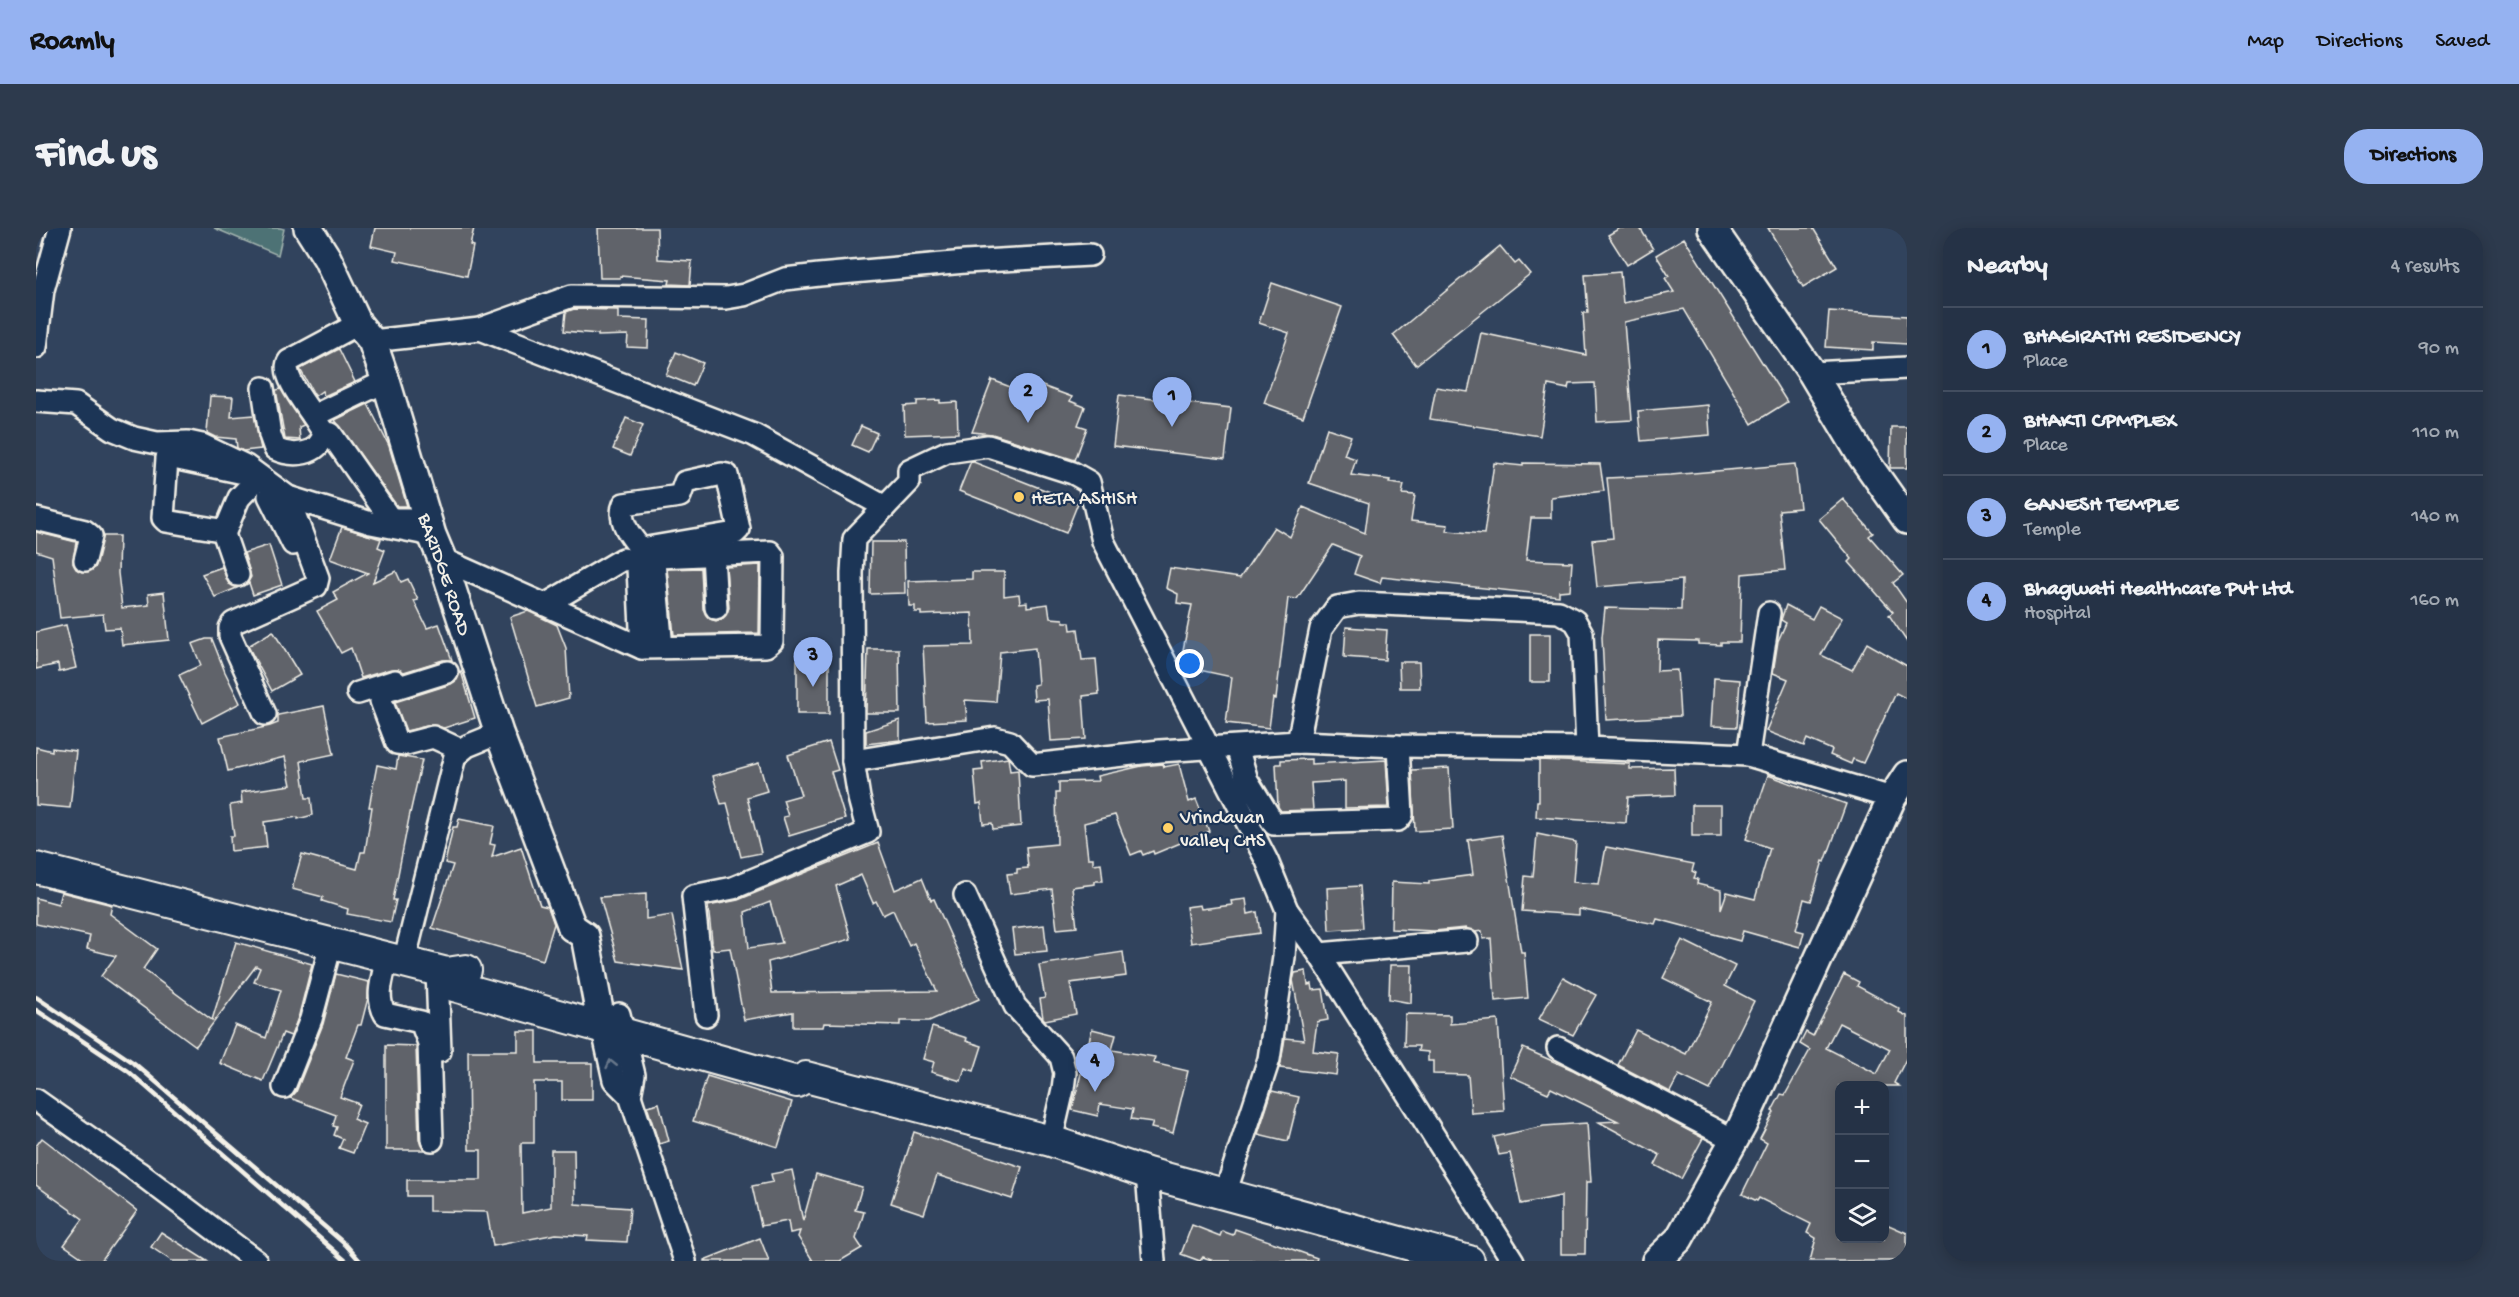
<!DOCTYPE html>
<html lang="en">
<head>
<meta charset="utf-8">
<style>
	body { margin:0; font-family:"Gochi Hand",sans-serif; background:#2d3a4d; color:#f1f3f6 }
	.controls { position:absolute; right:18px; bottom:18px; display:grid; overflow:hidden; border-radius:12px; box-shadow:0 3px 15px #0003 }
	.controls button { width:54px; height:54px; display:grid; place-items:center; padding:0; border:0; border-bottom:2px solid #424d5f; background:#253246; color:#f1f3f6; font:30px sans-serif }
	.you { position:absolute; left:1154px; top:436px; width:21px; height:21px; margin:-15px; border:4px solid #fff; border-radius:50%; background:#1a73e8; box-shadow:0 0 0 9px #1a73e833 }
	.badge { display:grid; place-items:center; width:39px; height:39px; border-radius:50%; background:#95b2f1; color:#111; font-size:20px; font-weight:700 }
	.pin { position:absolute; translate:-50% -50px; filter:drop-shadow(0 2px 3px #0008) }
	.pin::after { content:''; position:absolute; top:32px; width:21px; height:18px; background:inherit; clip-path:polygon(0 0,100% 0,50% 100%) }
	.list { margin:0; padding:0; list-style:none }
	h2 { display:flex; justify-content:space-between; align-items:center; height:78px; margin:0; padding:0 24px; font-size:26px }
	h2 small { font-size:20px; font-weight:400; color:#a3aab3 }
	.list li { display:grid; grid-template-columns:39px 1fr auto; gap:18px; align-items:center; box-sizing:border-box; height:84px; padding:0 24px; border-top:2px solid #424d5f }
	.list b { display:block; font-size:22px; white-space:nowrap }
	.list p { margin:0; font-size:20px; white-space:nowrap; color:#a3aab3 }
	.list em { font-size:20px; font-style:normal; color:#a3aab3 }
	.icon { flex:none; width:33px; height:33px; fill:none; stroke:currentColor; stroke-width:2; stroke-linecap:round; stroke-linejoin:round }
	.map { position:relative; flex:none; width:1871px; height:1033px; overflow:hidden; border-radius:24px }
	header { display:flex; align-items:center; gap:36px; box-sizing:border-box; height:84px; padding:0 30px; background:#95b2f1; color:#111 }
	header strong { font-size:28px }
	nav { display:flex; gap:33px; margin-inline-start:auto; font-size:21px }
	.intro { display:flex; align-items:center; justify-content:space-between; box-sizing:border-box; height:144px; padding:0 36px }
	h1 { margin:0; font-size:42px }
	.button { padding:15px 27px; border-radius:24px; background:#95b2f1; color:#111; font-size:21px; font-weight:700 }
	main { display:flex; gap:36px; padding:0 36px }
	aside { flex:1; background:#253246; border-radius:24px; box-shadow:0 3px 15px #0003 }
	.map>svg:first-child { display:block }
</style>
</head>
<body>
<header>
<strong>Roamly</strong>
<nav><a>Map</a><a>Directions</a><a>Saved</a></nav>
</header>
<div class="intro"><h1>Find us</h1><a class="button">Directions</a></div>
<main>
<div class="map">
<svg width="1871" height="1033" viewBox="0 0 1871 1033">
	<rect width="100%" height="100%" fill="#31435d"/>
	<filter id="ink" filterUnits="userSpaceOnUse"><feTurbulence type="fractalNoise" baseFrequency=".0167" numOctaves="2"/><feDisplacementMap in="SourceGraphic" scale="12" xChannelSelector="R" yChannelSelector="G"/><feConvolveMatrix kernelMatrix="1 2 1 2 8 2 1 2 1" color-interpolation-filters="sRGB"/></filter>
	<g filter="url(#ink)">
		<path fill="#4e7274" stroke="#a1b2ae" stroke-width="1.5" d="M178 0H244L248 1 242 27Z"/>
		<g fill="#60636a" stroke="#f4f1e8" stroke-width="1.5" fill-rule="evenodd">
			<path d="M339 0H438L434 17 437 18 431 48 359 32 361 24 335 18Z"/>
			<path d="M562 0H621L622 31 656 33 654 57 633 56 634 52 584 48V50H564Z"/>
			<path d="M1584 0H1604L1617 21 1591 37 1572 7Z"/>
			<path d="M1732 0H1777L1801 39 1767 59Z"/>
			<path d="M1648 10 1751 174 1716 196 1648 81 1588 94 1596 192 1561 194 1559 155 1533 156 1532 161 1512 157 1504 208 1394 191 1400 159 1432 164 1445 105 1550 127 1547 85H1552L1549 47 1584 44 1587 75 1638 64 1629 50 1633 48 1620 27Z"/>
			<path d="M1464 18 1479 36 1483 33 1494 46 1380 137 1357 107Z"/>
			<path d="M1236 55 1306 79 1267 189 1228 175 1253 105 1223 95Z"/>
			<path d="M538 81 582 82V91L613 92 612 120 591 119 592 107 562 108V106L528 103 530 84Z"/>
			<path d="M1793 83 1871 88V116L1837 114V122L1790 119Z"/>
			<path d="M303 121 319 154 288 168 286 163 279 168 264 141Z"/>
			<path d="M640 124 667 135 657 158 630 147Z"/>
			<path d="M956 152 985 163 990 152 1036 169 1034 173 1049 179 1042 197 1051 200 1039 232 956 206 936 204Z"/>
			<path d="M245 161 268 197 263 199 264 212 249 211 240 162Z"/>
			<path d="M1083 167 1195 180 1189 231 1077 218Z"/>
			<path d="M174 168 197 169 195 189 218 187 225 221 207 223 201 220 200 211 179 209 171 205Z"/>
			<path d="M904 172V175L921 174 922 205 869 207 868 178 881 177V173Z"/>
			<path d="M332 176 353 218 371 278H361L299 192Z"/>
			<path d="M1672 177 1674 207 1605 213 1602 183Z"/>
			<path d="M590 190 607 197 594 228 577 221Z"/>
			<path d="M825 198 841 205 832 224 816 217Z"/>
			<path d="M1855 199H1871V240H1854Z"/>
			<path d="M1291 200 1315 208 1308 227 1320 231 1315 247 1354 252 1353 255 1368 257 1366 266 1379 267 1375 293 1412 297 1411 303 1448 306 1458 235 1487 238V235L1564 236 1568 263 1515 269V290H1495L1490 332 1536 334 1534 362 1523 363V368L1346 349 1344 355 1318 346 1324 328 1297 317 1261 371 1252 370 1240 471 1237 470 1233 500 1190 495 1196 449 1149 439 1150 433 1145 432 1156 377 1141 375 1142 366 1130 360 1134 340 1204 350 1238 299 1254 309 1267 279 1329 305 1333 275 1273 255Z"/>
			<path d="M935 233 1042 275 1030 305 923 263Z"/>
			<path d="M1759 236 1764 280 1743 282 1749 342 1706 346 1704 414H1685V417L1662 416V413L1622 412 1621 443 1641 442 1644 488 1570 492 1566 409 1569 380 1645 382 1646 352 1561 359 1556 312 1577 310 1571 250 1635 247Z"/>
			<path d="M1807 271 1837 305 1833 308 1867 347 1857 355 1871 375V414L1853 387 1857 384 1813 334 1816 331 1783 291Z"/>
			<path d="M306 299 345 311 342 319 349 322 337 354 360 343 365 354 372 351 382 372 378 373 391 400 403 396 416 432H407L368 444 362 441H355L325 450 315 420 305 425 281 383 302 372 297 364 332 345 294 331Z"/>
			<path d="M0 304 40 314 37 335 40 341 46 344 59 340 67 308H83L82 345 86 380 113 377 112 366 128 364 133 412 86 417 84 400 69 401 67 386 24 390 16 328 0 323Z"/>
			<path d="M835 314H868L869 365 834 366Z"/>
			<path d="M233 317 246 357 217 367 213 355 210 357 215 349 208 325Z"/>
			<path d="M724 337 723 405 638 407 631 341 665 340 667 381 674 391 680 393 687 390 693 380 690 339Z"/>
			<path d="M186 339 193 356 203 359 179 369 166 346Z"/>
			<path d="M936 344H968V368L983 366 984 375 991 374V379L1012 376 1014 390 1027 391 1028 394H1034L1035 402 1042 401 1046 432 1060 431 1063 466 1047 468 1050 511 1015 513 1012 471 998 472 997 457 1002 456 999 420 964 424 960 474 929 472 931 492 891 494 887 418 937 417 936 385 885 387V384H879V378H873L872 353 936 351Z"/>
			<path d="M1750 377 1776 391 1783 378 1806 390 1785 427 1816 442 1831 415 1871 438V471L1860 465 1827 535 1817 531 1815 536 1794 527 1796 522 1771 511 1768 518 1730 503 1752 451 1737 445 1742 413 1750 395 1745 392Z"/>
			<path d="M492 383 521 397 530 420 533 470 501 479 474 389Z"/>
			<path d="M30 397 40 440 23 444 22 436 0 441V404Z"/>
			<path d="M1310 399 1351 402 1349 432 1308 429Z"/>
			<path d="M237 403 264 447 236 463 212 418Z"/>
			<rect x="1494" y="406" width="20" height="48"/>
			<path d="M170 411H176L189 444 204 475 166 495 143 447 165 437 156 416Z"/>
			<path d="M832 421H863L864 485H830Z"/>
			<path d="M793 431V486H761V432Z"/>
			<path d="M1363 434H1383L1384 460H1364Z"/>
			<path d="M425 443 439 490 408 500 395 497 370 503 359 474 415 456 421 452Z"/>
			<path d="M1678 450 1704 452 1701 499 1675 498Z"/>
			<path d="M288 478 298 526 265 533 270 570H275L277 587 262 591V589L228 594 231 619 195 623 194 608H198L194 577 206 575 205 564 255 557 249 529 192 543 184 509 234 498 242 495V487Z"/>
			<path d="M864 492V512L830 516V503Z"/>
			<path d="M793 514 802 542 795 544 809 591 753 608 747 589 752 588 747 572 765 567 752 527Z"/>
			<path d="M0 519 16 523V520L40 523 34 580 0 577Z"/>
			<path d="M362 528 386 532 373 590 357 672H360L355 694 311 686 312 681 286 673 287 669 256 661 266 626 321 641 325 624H329L336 579H333L341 537 360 541Z"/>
			<path d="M972 530 974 543 982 542 985 598 957 601 956 595 947 596 945 575 941 576 938 543 947 542 946 534Z"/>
			<path d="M1275 531V536L1350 532 1353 579 1309 580V553L1275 555 1277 582 1245 583 1242 579 1240 536H1245V532Z"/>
			<path d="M1503 532 1594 536V541L1638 540 1639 567 1592 569 1590 595 1500 589 1501 573H1503Z"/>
			<path d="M723 535 731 563 711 569 725 625 705 629 691 575 685 576 677 548Z"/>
			<path d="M1127 536 1128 539 1143 536 1153 574 1160 571 1173 603 1118 626 1117 623 1107 627 1105 623 1095 627 1079 587 1048 595 1052 630H1057V636L1065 635 1067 653H1059V656L1036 659 1041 699 1021 701 1016 661 974 666 971 646 981 645V641L992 640 990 619 1021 616 1020 565H1023V554L1062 553 1061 548 1106 538Z"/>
			<path d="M1413 540 1417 601 1379 603 1376 542Z"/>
			<path d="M1732 547 1810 576 1789 634 1787 633 1775 673 1768 671 1760 702 1768 704 1764 719 1707 703 1704 713 1621 691 1619 696 1543 681V687L1486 683 1489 648 1497 649 1501 606 1540 614 1537 654 1563 656 1570 619 1658 636 1656 643 1660 645 1658 650 1662 651 1661 656 1685 662V681L1691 664 1719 671 1734 620 1710 611Z"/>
			<rect x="1656" y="577" width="29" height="31"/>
			<path d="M423 591 458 598 454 616 459 617 456 629 485 619 504 677 512 679 518 696 507 732 396 700 417 637 409 635 417 599H421Z"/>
			<path d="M1466 607 1485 724H1488L1492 770 1459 773 1455 710 1447 711 1446 703 1439 704 1430 700 1398 703 1355 701 1356 654 1393 656V653L1437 647 1432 612Z"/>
			<path d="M842 615 859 662 886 650 895 672 898 671 943 771 893 793H864V797L788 795 787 799H757V784L708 792 694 720 677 722 672 678 702 672ZM825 647 837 675 840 673 847 687 857 682 873 718 878 715 901 763 736 765 732 734 815 711 800 658ZM734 674 746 715 713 720 709 684Z"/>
			<path d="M1324 658 1327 700 1293 702 1291 660Z"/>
			<path d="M25 664 76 677 74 686 121 721 107 741 176 792 200 714 276 736 263 787 255 808 247 805 227 853 184 835 199 797 230 810 245 762 218 754 224 740 220 738 160 818 65 748 80 728 51 721 54 708 0 696V670L22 676Z"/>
			<path d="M610 666V691L636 687 647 742 582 733 564 669Z"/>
			<path d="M1210 671 1212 686 1221 684 1224 705 1155 715 1150 679 1164 677 1165 681 1196 677 1195 673Z"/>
			<path d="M1008 697 1011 723 979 726 976 701Z"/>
			<path d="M1646 712 1699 738 1689 758 1718 773 1674 862 1643 847 1634 864 1582 837 1600 802 1650 826 1676 774 1627 750Z"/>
			<path d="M1087 724 1090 748 1034 755 1040 786 1009 792 1007 790 1004 771 1009 770 1003 737Z"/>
			<path d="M1354 737H1376L1375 775 1353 771Z"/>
			<path d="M1270 743 1272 757 1276 756 1277 762 1287 761 1292 792 1281 794 1277 823 1303 826 1300 847 1244 840 1249 810 1268 812 1257 752 1259 745Z"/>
			<path d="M300 746 333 754 332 770 325 797H322L310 829 318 832 304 869 323 876 317 891 329 896 317 925 303 920 307 911 298 907 301 899 297 898 300 887 254 870 260 864 287 796Z"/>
			<path d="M1808 746 1823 754 1821 758 1864 781 1863 784 1871 788V829L1858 855 1863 858H1803V1011H1848V995L1871 1005V1033H1774L1780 1010 1771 1005 1775 996 1723 970 1721 973 1706 966 1731 915 1724 911 1738 884 1736 883 1745 866 1749 867 1774 822 1764 816 1770 804 1777 808ZM1803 795 1854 821 1841 846 1790 820Z"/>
			<path d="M1527 749 1560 767 1537 807 1503 791Z"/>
			<path d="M1369 786 1414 787V796L1462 792 1468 883 1435 885 1432 847 1397 846V833H1392V824L1382 823 1383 818H1368Z"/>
			<path d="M896 799 931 810 930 813 946 818 938 843 929 840 925 853 895 844 898 834 887 831Z"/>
			<path d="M1056 801 1080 807 1076 822 1119 829 1117 835 1152 843 1137 905 1115 900 1117 894 1095 891 1097 881 1064 876 1062 888 1036 882Z"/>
			<path d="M482 803H501V835H556V872H526V854H498V915H485L486 985 515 979V922H538L539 976 594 980 591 1014 551 1012 552 1008 520 1006 457 1018 451 984 393 983V968H371V952H445V922H433L432 823H482Z"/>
			<path d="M350 817 380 818 383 912 389 922H350Z"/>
			<path d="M1487 820 1537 842 1667 910 1645 951 1619 937 1624 927 1563 894 1582 893 1515 860 1512 865 1474 848Z"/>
			<path d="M671 848 756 874 742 919 657 893Z"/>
			<path d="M1236 863 1263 869 1252 913 1222 906Z"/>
			<path d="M623 875 633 913 623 916 611 878Z"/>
			<path d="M1551 895 1555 954H1550L1549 1026H1525V968L1485 976 1474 925 1463 927 1458 909 1508 898Z"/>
			<path d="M878 904 986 939 976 971 901 947 888 986 855 975Z"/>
			<path d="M6 910 101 983 65 1033H51L28 1017 47 991 0 957V918Z"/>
			<path d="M756 942 767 993 780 946 826 959 819 982 828 984 820 1011 826 1020 804 1033H777L762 1009 764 1003 754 1005 752 993 725 998 716 958 737 954 735 946Z"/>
			<path d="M1156 997 1184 1008 1186 1003 1197 1007 1199 1001 1281 1030 1280 1033H1178L1167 1029 1164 1033 1145 1026Z"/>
			<path d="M125 1004 171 1033H136L115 1019Z"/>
			<path d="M724 1010 733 1033H668V1032Z"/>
		</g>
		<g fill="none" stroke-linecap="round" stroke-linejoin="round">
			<g stroke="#f4f1e8" stroke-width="26">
				<g id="minor">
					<path d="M444 101 718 207 849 279"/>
					<path d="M336 113 444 101 536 68 690 70 708 67 749 51 783 47 929 34 1054 27"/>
					<path d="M0 119 7 62 24 0"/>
					<path d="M1776 145 1871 140"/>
					<path d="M227 160 234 207 239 221C256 229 284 228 288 205L277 188 350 153"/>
					<path d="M0 173 40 176 76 201 98 210 121 215 152 214 166 217 210 238 252 269 335 295 396 307"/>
					<path d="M277 188C269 176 244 145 253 133L322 96"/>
					<path d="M288 205 295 206 353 289 359 291H373"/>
					<path d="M0 291 49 303 55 308 49 332"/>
					<path d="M188 306 203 270 219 253"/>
					<path d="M677 326 680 380"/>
					<path d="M406 331 606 420 602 340 597 333 587 331 509 377"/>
					<path d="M597 333 605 321 699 305 703 301 691 247 686 246 649 254 644 268 588 276C581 292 595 309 605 321"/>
					<path d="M202 347 188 306 184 302 130 293 127 290 131 230 133 229 203 244"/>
					<path d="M606 420 730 418 736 413 737 328 734 324 622 329 618 335 626 420"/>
					<path d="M411 444 347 464 345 473 361 515 370 516 397 509 425 522"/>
					<path d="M322 465 359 453"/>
					<path d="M229 486 194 408V400L197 395 280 358 282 350 252 269 233 268 257 316"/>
					<path d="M1262 514 1285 401 1301 379 1323 375 1523 384 1539 393 1546 405 1551 520"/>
					<path d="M1201 519 1211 552 1238 596 1362 592 1366 587 1362 518"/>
					<path d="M1712 527 1733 385"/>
					<path d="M817 533 959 510 974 514 996 537 1124 523 1262 514 1362 518 1551 520 1712 527 1856 570"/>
					<path d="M929 667 979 778 1025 829 1029 845 1027 861 1015 913"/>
					<path d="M1283 726 1431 713"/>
					<path d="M351 730C347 749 339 768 349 786L385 794 393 815 396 912"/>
					<path d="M368 734 419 528 431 518 463 505"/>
					<path d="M401 743 404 823"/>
					<path d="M583 786 598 847 594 868"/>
					<path d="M670 787 657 668 697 660 832 604 823 570 817 533 816 345 818 311 873 254V242L911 224 952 218 1037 245 1053 254 1067 313 1231 633 1251 682 1283 726 1477 1033"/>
					<path d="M566 798 578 852 594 868 649 1033"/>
					<path d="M1522 820 1698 912"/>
					<path d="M248 859 275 791 295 716"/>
					<path d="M0 872 102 944 220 1033"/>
					<path d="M1111 945 1118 1033"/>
					<path d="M1189 966 1233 831 1248 729 1251 682"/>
				</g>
			</g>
			<g stroke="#f4f1e8" stroke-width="32">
				<g id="tertiary">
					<path id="s1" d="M272 0 291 30 322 96 336 113 350 153 396 307 406 331 463 505 536 699"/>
					<path d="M1676 0 1776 145 1825 227 1871 292"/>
					<path d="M536 699 549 708 566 798"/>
					<path d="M1620 1033 1643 1011 1706 898 1856 570 1871 547"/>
				</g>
			</g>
			<g stroke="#f4f1e8" stroke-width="34">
				<g id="secondary">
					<path d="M0 640 411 745 430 742"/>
					<path d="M411 745 418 758 761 854 770 849 1015 913 1111 945 1433 1033"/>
				</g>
			</g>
			<use href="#minor" stroke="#1d3557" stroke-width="21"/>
			<use href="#tertiary" stroke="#1d3557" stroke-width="27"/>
			<use href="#secondary" stroke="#1d3557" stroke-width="30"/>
			<g stroke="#f4f1e8" stroke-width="4.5">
				<path d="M0 769 98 835 310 1017 324 1033"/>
				<path d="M0 782 92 843 310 1033"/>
			</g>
		</g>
		<defs><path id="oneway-chevron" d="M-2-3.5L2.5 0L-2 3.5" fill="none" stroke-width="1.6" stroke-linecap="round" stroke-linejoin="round" transform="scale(1.5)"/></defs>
		<use stroke="#68778a" href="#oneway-chevron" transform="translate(575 836) rotate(-103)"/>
	</g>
	<g fill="#ffd166" stroke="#1d3557" stroke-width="2">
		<circle cx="983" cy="269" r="6"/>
		<circle cx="1132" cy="600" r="6"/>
	</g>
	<g text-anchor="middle" stroke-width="4.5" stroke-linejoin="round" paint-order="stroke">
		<g font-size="20" fill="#f4f1e8" stroke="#1d3557" text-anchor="start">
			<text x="995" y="276">HETA ASHISH</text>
			<text x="1144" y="595">Vrindavan<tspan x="1144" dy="23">valley CHS</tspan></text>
		</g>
		<g font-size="20" fill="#f4f1e8" stroke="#1d3557">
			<text dy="7" stroke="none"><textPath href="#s1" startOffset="375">BARIDGE ROAD</textPath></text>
		</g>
	</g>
</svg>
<div class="controls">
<button>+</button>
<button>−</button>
<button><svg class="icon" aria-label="layers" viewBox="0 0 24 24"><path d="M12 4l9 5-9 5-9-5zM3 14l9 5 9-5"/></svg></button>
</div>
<div class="you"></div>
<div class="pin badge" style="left:1136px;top:199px">1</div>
<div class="pin badge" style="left:992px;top:195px">2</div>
<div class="pin badge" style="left:777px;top:459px">3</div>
<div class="pin badge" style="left:1059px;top:864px">4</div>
</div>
<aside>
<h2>Nearby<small>4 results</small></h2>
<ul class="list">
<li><span class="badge">1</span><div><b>BHAGIRATHI RESIDENCY</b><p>Place</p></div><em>90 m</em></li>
<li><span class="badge">2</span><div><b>BHAKTI CPMPLEX</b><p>Place</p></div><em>110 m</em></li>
<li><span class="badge">3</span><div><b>GANESH TEMPLE</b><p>Temple</p></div><em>140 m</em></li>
<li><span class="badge">4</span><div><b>Bhagwati Healthcare Pvt Ltd</b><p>Hospital</p></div><em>160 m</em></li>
</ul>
</aside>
</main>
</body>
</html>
